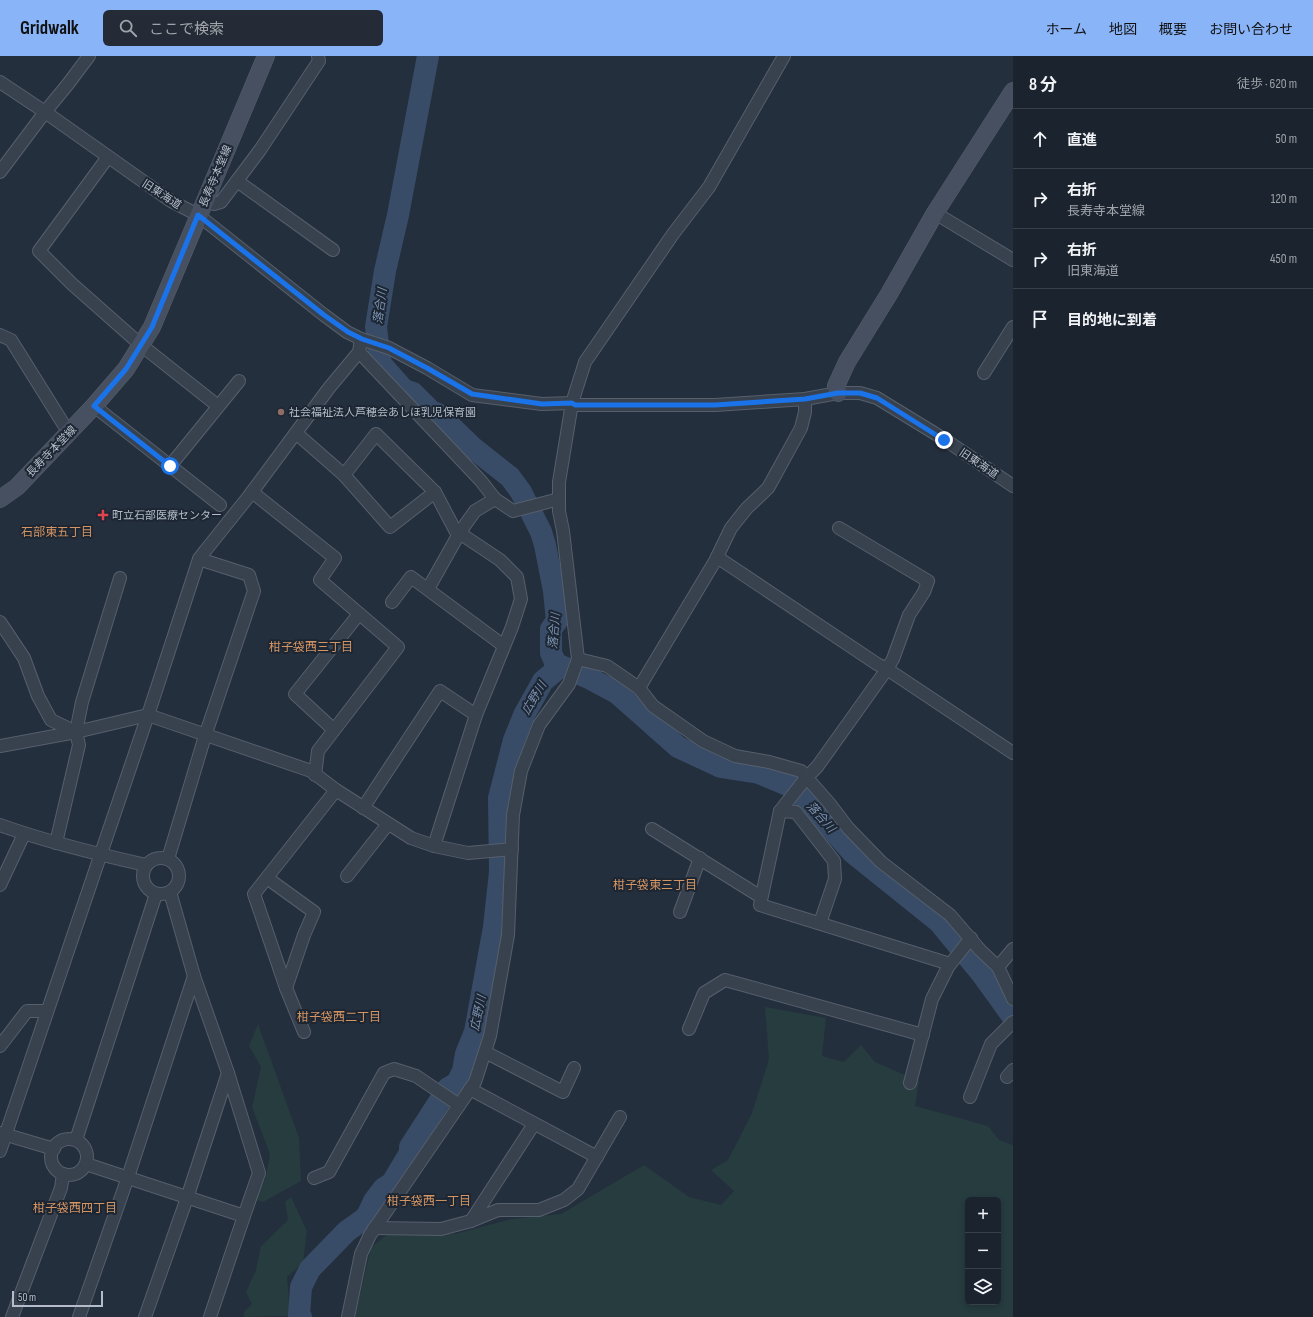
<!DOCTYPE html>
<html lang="ja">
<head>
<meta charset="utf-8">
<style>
	body { margin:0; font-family:"Sofia Sans Condensed","Noto Sans JP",sans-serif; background:#242b36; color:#f1f3f6 }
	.controls { position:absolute; right:12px; bottom:12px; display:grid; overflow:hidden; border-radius:6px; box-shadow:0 2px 6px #0003 }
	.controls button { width:36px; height:36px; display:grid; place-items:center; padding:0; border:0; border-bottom:1px solid #39404a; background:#1b232e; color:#f1f3f6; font:20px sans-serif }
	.scale { position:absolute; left:12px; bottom:10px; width:91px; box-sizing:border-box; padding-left:4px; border:2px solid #b4bcc9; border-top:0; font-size:11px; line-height:14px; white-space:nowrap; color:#b4bcc9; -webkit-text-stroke:3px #1d2633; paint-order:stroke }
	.stop { position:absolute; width:12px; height:12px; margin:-9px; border:3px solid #1a73e8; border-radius:50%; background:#fff }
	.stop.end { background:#1a73e8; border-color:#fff; box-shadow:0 1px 4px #0008 }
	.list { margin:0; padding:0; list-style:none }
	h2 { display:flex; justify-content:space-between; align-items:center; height:52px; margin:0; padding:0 16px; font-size:17px }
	h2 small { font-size:13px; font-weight:400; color:#a0a4aa }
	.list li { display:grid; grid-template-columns:26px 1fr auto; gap:12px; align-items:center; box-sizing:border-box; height:60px; padding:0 16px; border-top:1px solid #39404a }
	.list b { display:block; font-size:15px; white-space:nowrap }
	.list p { margin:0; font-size:13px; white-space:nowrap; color:#a0a4aa }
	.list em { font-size:13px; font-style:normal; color:#a0a4aa }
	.icon { flex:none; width:22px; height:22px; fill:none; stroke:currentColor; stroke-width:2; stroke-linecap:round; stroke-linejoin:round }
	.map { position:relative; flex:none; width:1013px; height:1261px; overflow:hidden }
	header { display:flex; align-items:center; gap:24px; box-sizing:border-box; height:56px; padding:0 20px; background:#8ab4f8; color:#111 }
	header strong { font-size:19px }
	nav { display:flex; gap:22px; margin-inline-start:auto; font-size:14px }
	.search { width:280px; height:36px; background:#242b36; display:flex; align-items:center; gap:10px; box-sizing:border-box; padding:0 14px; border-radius:6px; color:#a0a4aa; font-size:15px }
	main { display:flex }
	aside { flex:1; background:#1b232e }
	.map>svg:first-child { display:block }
</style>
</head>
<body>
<header>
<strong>Gridwalk</strong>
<div class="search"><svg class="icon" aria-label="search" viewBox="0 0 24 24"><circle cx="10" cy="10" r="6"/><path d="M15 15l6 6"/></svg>ここで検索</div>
<nav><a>ホーム</a><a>地図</a><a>概要</a><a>お問い合わせ</a></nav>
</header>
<main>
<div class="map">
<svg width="1013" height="1261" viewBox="0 0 1013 1261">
	<rect width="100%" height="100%" fill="#242f3e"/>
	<g fill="#263c3f" fill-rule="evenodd">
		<path d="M765 951 826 962 822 1000 844 1006 861 989 875 1006 919 1025 915 1050 988 1070 999 1084 1013 1089V1261H355L371 1191 388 1178H455L512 1163 561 1158 644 1109 689 1141 721 1149 734 1135 711 1114 728 1104 752 1057 769 1003ZM968 1144H998V1246H968Z"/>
		<path d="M258 968 299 1082 301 1125 263 1146 256 1144 266 1120 270 1098 252 1051 261 1011 249 990Z"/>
		<path d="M291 1141 307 1175 303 1207 287 1221 290 1260 244 1261V1256L252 1248 246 1236 256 1214 261 1190 288 1164 285 1146Z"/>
	</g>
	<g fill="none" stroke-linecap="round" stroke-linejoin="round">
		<g stroke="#394c67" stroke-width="22">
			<path d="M428 0 398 159 385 215 376 271 379 297 381 308 404 334 413 337 431 355 438 358 472 391 510 421 521 436 541 476 545 489 554 535 557 565 551 573V597L556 608 589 622 617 637 678 691 721 711 759 717 795 732 853 797 939 866 982 918 1013 961"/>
			<path d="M301 1261 299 1259 301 1231 310 1213 347 1175 364 1163 368 1158 374 1145 384 1132 392 1127 410 1097V1091L448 1032 457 1027 463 1015 466 998 475 976 494 871 500 816 499 742 514 684 524 659 543 625 554 616 556 608"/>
		</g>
		<g stroke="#565f6c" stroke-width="14">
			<g id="street">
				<path d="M0 26 45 56 171 145 198 159 324 259 347 276 361 283 389 292 427 312 472 339 542 348 572 347 575 349H715L805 343 838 337H860L877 342 944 383 1013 430"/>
				<path d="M108 101 39 195 72 228 141 289 218 350"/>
				<path d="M0 116 45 56 68 28 89 0"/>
				<path d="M237 125 333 194"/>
				<path d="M205 143 214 148 221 146 260 94 319 5 318 0"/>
				<path d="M935 157 1013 204"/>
				<path d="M0 279 11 284 69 377"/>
				<path d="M359 296 481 425 495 443"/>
				<path d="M984 317 1013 271"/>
				<path d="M94 350 220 449"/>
				<path d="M296 377 344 419 390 471 435 436"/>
				<path d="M170 410 239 325"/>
				<path d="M344 419 376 378 435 436 455 474 500 504 517 521 521 543 512 571 476 659 434 790"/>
				<path d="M252 436 335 502 320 524 398 591 318 695 315 719"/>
				<path d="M717 501 877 608 887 613 893 603 909 559 924 536 928 525 839 472"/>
				<path d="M428 533 460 476 475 455 495 443 513 455 559 443"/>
				<path d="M392 546 411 521 504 590"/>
				<path d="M0 566 24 602 38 640 51 664 76 676"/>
				<path d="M578 603 607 610 639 632 653 650 703 685 735 700 769 706 801 715 829 747 848 772 881 806 950 859 980 894 998 911 1013 943"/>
				<path d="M639 632 715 505 731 472 747 452 768 432 773 423 801 372 805 356V343"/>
				<path d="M334 674 295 638 359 558"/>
				<path d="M0 690 76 676 148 659 311 715 336 734 411 782 434 790 468 797 512 793"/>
				<path d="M363 752 440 635 476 659"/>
				<path d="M780 755 796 756 834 805 835 823 820 867"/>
				<path d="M0 769C47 786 97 798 146 809"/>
				<path d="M652 773 761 841"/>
				<path d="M56 787 79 689 76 676 82 646 120 522"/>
				<circle cx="161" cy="820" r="18"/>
				<path d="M168 803 205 680 254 535 249 519 199 503"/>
				<path d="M347 820 388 768"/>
				<path d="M267 822 314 856 304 879 286 932"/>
				<path d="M0 829 24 778"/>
				<path d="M680 856 700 802"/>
				<path d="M950 908 760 849 780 755 806 722 817 711 887 613 1013 697"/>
				<path d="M998 911 1013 893"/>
				<path d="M689 973 704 937 725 924 923 979"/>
				<path d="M304 976 286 932 254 838 336 734"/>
				<path d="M0 990 27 955H47"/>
				<path d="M485 996 563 1036 574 1012"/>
				<path d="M1007 1021 1013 1014"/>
				<path d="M910 1027 932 943 948 911 971 882"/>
				<path d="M470 1033 597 1101"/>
				<path d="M970 1041 991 988 1013 966"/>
				<path d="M0 1077 54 1093"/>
				<circle cx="69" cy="1101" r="18"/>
				<path d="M76 1084 156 838"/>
				<path d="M0 1095 148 659 199 503 205 495 249 440 329 332 359 296 361 283"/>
				<path d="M86 1108 244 1160 259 1117 228 1017 194 920 170 836"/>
				<path d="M314 1122 329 1116 384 1017 394 1013 416 1020 459 1049"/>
				<path d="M471 1165 534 1068"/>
				<path d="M374 1172 441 1173 471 1165 498 1154H539L564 1144 578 1133 620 1061"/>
				<path d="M12 1261 61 1132 63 1118"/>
				<path d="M79 1261 128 1121 194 920"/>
				<path d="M145 1261 187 1142 228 1017"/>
				<path d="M210 1261 244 1160"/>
				<path d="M348 1261 361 1198 370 1179 475 1026 490 980 508 879 513 759 521 715 539 669 569 628 578 603 563 475 559 455V426L572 347 585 306 673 178 709 131 784 0"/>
			</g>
		</g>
		<g stroke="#565f6c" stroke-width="18">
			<g id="secondary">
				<path d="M838 337 836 330 847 306 889 238 935 157 1013 35"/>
				<path d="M0 443 17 431 94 350 126 313 152 271 266 0"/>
			</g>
		</g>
		<use href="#street" stroke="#38414e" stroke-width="12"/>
		<use href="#secondary" stroke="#465061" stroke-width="17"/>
	</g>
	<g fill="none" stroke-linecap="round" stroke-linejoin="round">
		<path stroke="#1a73e8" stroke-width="5" d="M170 410 94 350 126 313 152 271 198 159 324 259 348 276 362 283 389 292 427 312 472 338 542 348 572 347 575 349H715L805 343 838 337H860L877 342 944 384"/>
	</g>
	<circle fill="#8d6e63" stroke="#1d2633" stroke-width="1.5" cx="281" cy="356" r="4"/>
	<path fill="#e0444e" stroke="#1d2633" stroke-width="1.5" d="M101 453h4v4h4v4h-4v4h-4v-4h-4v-4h4z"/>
	<g text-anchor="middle" stroke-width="4" stroke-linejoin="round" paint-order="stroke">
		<g font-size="11" fill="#b4bcc9" stroke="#1d2633">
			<text transform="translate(215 120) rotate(-67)" y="4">長寿寺本堂線</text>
			<text transform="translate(162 138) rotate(33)" y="4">旧東海道</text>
			<text transform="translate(51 395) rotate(-46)" y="4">長寿寺本堂線</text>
			<text transform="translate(979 407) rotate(34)" y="4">旧東海道</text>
		</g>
		<g font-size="11" fill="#b4bcc9" stroke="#1d2633" text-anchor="start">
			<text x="289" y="360">社会福祉法人芦穂会あしほ乳児保育園</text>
			<text x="112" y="463">町立石部医療センター</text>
		</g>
		<g font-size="12" font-style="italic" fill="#7c92b1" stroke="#1d2633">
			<text transform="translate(380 250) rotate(-82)" y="4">落合川</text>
			<text transform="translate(554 575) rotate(-85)" y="4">落合川</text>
			<text transform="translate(534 642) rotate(-59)" y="4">広野川</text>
			<text transform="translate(821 761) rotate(48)" y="4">落合川</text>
			<text transform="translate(478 957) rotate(-78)" y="4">広野川</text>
		</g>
		<g font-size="12" fill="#d59563" stroke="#1d2633">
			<text x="57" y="480">石部東五丁目</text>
			<text x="311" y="595">柑子袋西三丁目</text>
			<text x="655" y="833">柑子袋東三丁目</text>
			<text x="339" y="965">柑子袋西二丁目</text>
			<text x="429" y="1149">柑子袋西一丁目</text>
			<text x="75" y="1156">柑子袋西四丁目</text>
		</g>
	</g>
</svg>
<div class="controls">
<button>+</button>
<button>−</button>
<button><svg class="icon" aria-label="layers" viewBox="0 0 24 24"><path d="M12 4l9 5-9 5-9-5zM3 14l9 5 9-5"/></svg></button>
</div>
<div class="scale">50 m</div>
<div class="stop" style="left:170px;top:410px"></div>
<div class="stop end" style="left:944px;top:384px"></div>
</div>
<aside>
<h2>8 分<small>徒歩 · 620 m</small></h2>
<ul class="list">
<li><svg class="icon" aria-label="ahead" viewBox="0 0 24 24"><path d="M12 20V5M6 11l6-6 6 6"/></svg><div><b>直進</b></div><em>50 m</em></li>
<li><svg class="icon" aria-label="right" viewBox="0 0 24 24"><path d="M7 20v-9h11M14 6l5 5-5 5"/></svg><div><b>右折</b><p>長寿寺本堂線</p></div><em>120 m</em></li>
<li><svg class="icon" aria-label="right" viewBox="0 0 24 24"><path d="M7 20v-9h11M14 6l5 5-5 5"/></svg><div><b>右折</b><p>旧東海道</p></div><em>450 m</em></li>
<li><svg class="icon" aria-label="arrive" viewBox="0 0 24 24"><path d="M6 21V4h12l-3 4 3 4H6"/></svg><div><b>目的地に到着</b></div></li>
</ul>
</aside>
</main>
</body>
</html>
